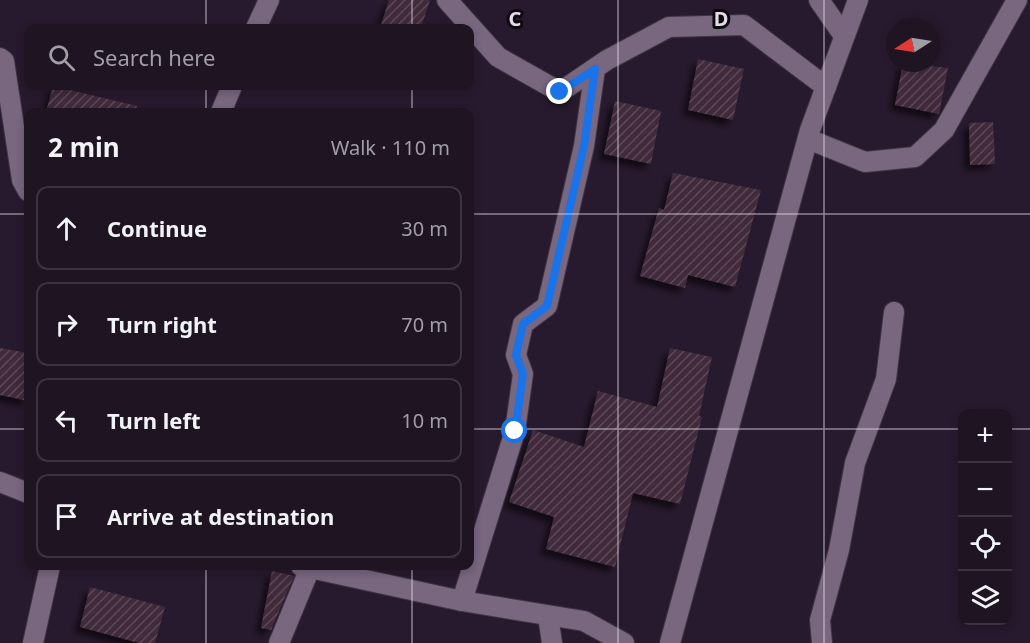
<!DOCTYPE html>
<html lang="en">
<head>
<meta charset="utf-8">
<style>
	body { margin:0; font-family:"Noto Sans",sans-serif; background:#2b212f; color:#f1f3f6 }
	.controls { position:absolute; right:18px; bottom:18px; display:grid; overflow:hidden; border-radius:12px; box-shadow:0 3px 9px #0003 }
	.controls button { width:54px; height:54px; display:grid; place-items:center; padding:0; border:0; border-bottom:2px solid #3c3340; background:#1e1422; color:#f1f3f6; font:30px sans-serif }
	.compass { position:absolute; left:886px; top:18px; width:54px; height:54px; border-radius:50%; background:#1e1422; box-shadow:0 3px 9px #0003; rotate:258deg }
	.stop { position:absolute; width:18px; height:18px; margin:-14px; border:4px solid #1a73e8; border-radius:50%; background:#fff }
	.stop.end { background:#1a73e8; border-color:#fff; box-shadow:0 2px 6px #0008 }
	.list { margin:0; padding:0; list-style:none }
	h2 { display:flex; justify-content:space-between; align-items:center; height:78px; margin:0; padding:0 24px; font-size:26px }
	h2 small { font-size:20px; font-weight:400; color:#a19ea5 }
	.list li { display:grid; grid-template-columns:39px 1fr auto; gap:18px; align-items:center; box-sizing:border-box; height:84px; margin:0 12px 12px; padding:0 12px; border:2px solid #3c3340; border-radius:12px }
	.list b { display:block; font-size:22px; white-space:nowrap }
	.list em { font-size:20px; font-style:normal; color:#a19ea5 }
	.icon { flex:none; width:33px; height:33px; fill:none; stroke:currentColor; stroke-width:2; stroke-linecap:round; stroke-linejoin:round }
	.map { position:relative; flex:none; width:1030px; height:643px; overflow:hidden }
	.search { position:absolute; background:#1e1422; box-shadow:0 3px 9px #0003; left:24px; top:24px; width:450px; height:66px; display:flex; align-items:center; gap:15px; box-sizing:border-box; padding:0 21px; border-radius:12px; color:#a19ea5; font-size:22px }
	.panel { position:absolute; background:#1e1422; box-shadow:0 3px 9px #0003; left:24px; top:108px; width:450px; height:462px; border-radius:12px }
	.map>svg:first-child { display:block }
</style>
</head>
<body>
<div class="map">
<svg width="1030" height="643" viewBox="0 0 1030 643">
	<defs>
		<pattern id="building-hatch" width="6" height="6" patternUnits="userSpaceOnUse" patternTransform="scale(1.5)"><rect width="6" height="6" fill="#412b3a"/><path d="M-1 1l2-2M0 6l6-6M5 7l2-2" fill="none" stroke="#5c4956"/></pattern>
		<filter id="shadow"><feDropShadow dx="-5.5" dy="5.5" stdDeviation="3" flood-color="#0009"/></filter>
	</defs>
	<rect width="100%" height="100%" fill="#281a2e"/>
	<g fill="url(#building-hatch)" filter="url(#shadow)">
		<path d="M389 0H430L421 28H380Z"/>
		<path d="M698 59 744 69 733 120 688 110Z"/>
		<path d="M903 63 948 68 939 114 895 105Z"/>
		<path d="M53 86 137 106 136 112H46Z"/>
		<path d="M615 101 661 111 651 164 604 154Z"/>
		<path d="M993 122 995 164 970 165 969 123Z"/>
		<path d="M673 173 761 190 735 287 688 275 685 288 640 276 659 208 664 210Z"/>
		<path d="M0 348 28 353V401L0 395Z"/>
		<path d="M670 348 712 357 699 416 702 417 680 504 633 493 615 567 546 549 554 517 509 502 533 430 584 447 598 391 657 407Z"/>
		<path d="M272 571 294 576 271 630 261 628Z"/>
		<path d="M90 587 165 607 155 643H139L80 627Z"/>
	</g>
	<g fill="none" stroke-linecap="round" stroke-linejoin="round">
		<g stroke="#403444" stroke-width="22">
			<g id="street">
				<path d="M447 0 498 57 560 92 607 60 669 27 744 25 826 87"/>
				<path d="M819 0 844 36"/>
				<path d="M256 28 269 0"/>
				<path d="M0 58 4 61 22 180 28 191"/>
				<path d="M221 112 232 86"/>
				<path d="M808 139 865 162 915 157 944 130 1017 0"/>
				<path d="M0 482 28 493"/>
				<path d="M301 566 462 601 584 621 624 643"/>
				<path d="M462 601 515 431 523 374 516 355 523 324 547 306 584 146 595 69"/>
				<path d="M548 616 552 643"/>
				<path d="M33 643 50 566"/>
				<path d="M279 643 310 568"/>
				<path d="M670 643 810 130 858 0"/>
				<path d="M822 643 820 620 839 550 855 463 886 379 894 312"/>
			</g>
		</g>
		<use href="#street" stroke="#78677f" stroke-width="20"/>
	</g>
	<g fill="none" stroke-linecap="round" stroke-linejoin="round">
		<path stroke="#1a73e8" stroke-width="8" d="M515 431 523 374 516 355 523 324 547 306 584 146 595 69 560 92"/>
	</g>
	<path fill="none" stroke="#e5dce9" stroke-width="1.5" stroke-opacity="0.55" d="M206 0V28M412 0V28M618 0V643M824 0V643M206 86V112M412 86V112M0 214H28M470 214H1030M0 429H28M470 429H962M1008 429H1030M206 566V643M412 566V643"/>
	<g font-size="20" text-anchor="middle" font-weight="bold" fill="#e5dce9" stroke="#0e0810" stroke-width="6" stroke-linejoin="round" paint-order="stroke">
		<text x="515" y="26">C</text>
		<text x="721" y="26">D</text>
	</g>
</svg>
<div class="controls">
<button>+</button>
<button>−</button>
<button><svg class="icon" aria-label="locate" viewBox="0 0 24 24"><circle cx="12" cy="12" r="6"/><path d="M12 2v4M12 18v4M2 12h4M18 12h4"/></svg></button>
<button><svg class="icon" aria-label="layers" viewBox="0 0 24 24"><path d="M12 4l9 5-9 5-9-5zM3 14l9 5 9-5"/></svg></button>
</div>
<svg class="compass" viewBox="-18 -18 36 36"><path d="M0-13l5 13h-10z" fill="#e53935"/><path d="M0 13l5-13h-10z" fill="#a19ea5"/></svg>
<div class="stop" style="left:515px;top:431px"></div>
<div class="stop end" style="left:560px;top:92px"></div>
<div class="search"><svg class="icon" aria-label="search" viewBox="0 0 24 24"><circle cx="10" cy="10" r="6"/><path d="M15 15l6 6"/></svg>Search here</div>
<section class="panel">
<h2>2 min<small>Walk · 110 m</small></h2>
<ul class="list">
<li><svg class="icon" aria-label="ahead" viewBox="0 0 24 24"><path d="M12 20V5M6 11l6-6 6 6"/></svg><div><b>Continue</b></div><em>30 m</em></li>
<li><svg class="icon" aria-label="right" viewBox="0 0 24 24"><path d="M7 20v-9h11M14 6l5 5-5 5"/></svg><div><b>Turn right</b></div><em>70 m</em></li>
<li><svg class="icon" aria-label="left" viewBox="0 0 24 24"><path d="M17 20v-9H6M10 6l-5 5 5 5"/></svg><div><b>Turn left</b></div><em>10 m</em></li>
<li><svg class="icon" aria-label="arrive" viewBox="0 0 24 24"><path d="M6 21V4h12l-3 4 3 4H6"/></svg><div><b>Arrive at destination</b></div></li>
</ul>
</section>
</div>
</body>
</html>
